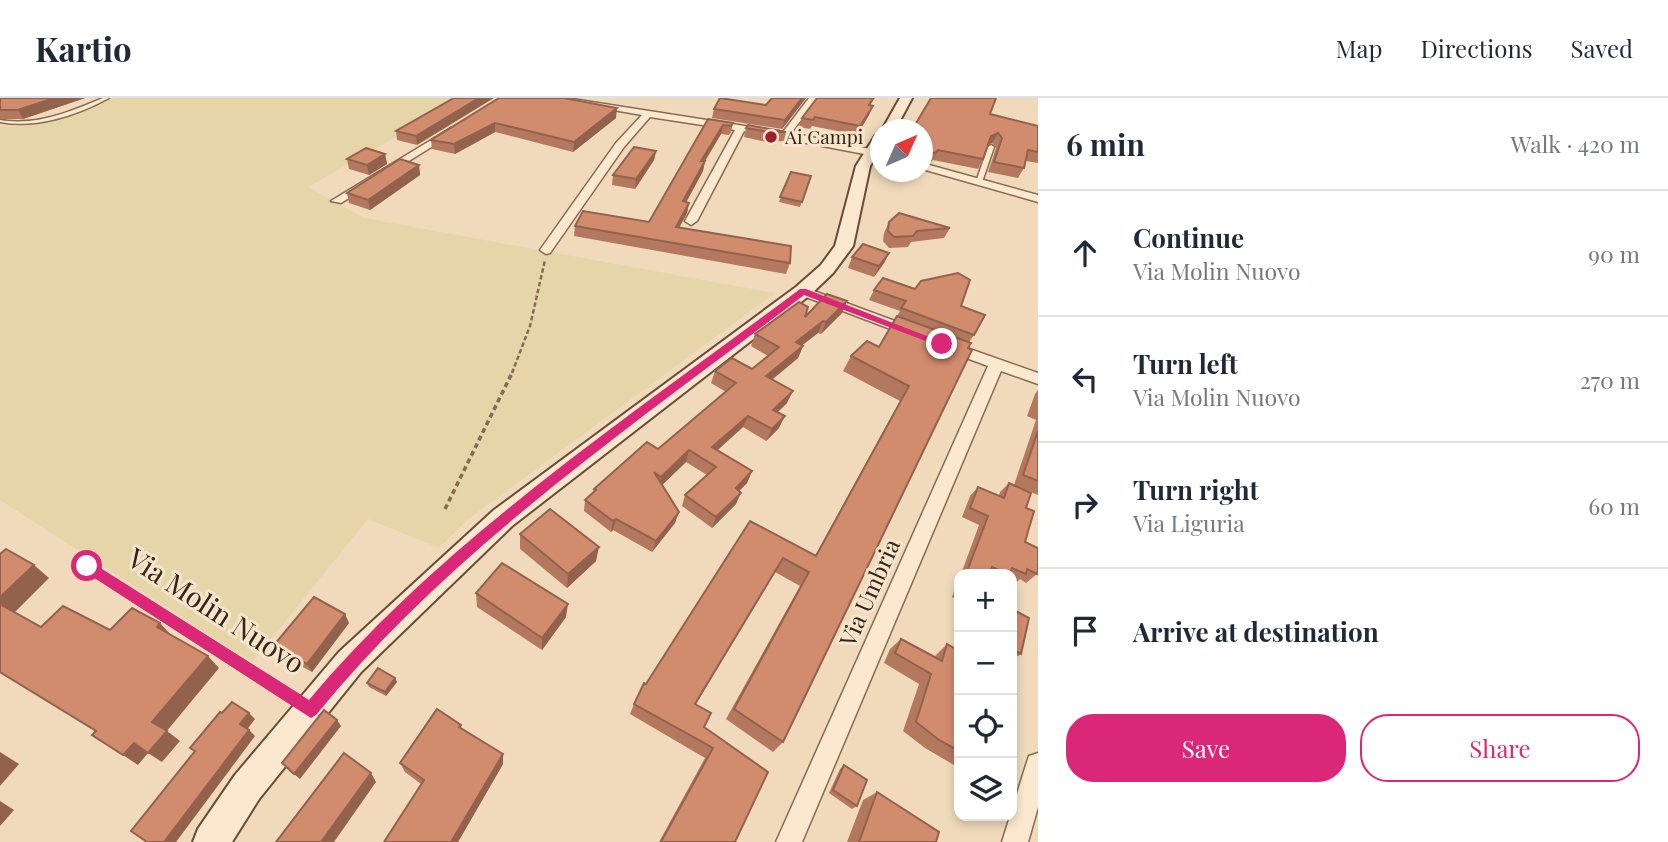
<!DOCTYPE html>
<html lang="en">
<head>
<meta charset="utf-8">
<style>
	body { margin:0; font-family:"Playfair Display",serif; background:#f2f2f3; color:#1f2937 }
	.controls { position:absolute; right:21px; bottom:21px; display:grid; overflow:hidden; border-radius:14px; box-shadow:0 4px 10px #0003 }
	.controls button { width:63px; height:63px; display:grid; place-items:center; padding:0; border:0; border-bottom:2px solid #e0e1e3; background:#fff; color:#1f2937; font:35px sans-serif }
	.compass { position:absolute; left:870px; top:21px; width:63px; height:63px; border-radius:50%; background:#fff; box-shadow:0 4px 10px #0003; rotate:45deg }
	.stop { position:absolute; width:21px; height:21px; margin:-16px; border:5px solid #db2777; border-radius:50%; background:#fff }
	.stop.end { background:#db2777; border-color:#fff; box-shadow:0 2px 7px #0008 }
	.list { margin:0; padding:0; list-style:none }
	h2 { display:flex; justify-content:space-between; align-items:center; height:91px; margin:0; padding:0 28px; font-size:30px }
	h2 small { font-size:23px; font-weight:400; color:#747a83 }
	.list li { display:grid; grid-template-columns:46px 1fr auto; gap:21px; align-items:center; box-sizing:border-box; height:126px; padding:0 28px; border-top:2px solid #e0e1e3 }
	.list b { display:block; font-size:26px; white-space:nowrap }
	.list p { margin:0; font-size:23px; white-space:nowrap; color:#747a83 }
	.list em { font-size:23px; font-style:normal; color:#747a83 }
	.actions { display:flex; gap:14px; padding:21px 28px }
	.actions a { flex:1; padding:16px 0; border:2px solid #db2777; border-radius:28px; text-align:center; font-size:24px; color:#db2777 }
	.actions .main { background:#db2777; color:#fff }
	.icon { flex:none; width:38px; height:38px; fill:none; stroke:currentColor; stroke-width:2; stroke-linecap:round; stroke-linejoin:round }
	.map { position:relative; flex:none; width:1038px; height:744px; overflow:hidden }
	header { display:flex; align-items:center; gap:42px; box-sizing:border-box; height:98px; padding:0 35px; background:#fff; border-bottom:2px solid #e0e1e3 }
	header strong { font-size:33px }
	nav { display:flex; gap:38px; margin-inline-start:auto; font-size:24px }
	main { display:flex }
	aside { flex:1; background:#fff }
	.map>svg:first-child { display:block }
</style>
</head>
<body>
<header>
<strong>Kartio</strong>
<nav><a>Map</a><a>Directions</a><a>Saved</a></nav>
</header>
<main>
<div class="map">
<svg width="1038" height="744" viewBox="0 0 1038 744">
	<rect width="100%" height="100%" fill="#f0dabb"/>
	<path fill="#e6d5a8" d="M115 0H464L308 89 364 120 775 195 467 422 439 450 368 421 252 564 0 402V29L46 26Z"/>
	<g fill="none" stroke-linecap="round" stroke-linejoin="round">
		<g stroke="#886a54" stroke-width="3">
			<g id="service">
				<path d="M103 0H109C78 17 36 31 0 24V22C37 28 70 14 103 0Z"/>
				<path d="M991 47 994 49 982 84 977 85 976 84 988 49Z"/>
				<path d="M87 464 311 605 313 609 311 613 307 615 303 613 84 471 82 468 84 465Z"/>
			</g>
		</g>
		<g stroke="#886a54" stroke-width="3">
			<g id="minor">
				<path d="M545 0H566L783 34 809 0H818L791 35 880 53V59L744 33 697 123 691 127 685 123 735 32 650 19 624 49 550 155 546 156 540 152 616 45 642 17Z"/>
				<path d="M451 30 456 33 454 35 341 105 331 103Z"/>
				<path d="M922 65 1038 97V104L922 71Z"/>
				<path d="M803 189 919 232 921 235 919 238H909L798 196 796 193Z"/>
				<path d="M947 243 1038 275V286L1001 273 802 744H776L988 268 942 251 940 248Z"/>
				<path d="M1038 655V709L1028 744H1002L1026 667 1029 658Z"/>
			</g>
		</g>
		<g stroke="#694b38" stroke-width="4">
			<g id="secondary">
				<path d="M900 0H912L895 32H882Z"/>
				<path d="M880 37V51L870 68 853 148 833 175 810 197 512 428 361 574 259 701 232 744H193L198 731 235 677 339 554 494 412 796 189 821 167 835 148 856 68 875 38Z"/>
			</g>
		</g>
		<path stroke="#886a54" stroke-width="2.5" stroke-dasharray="4.5 2.5" stroke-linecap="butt" d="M512 275 530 228 545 162"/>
		<path stroke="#886a54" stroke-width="3.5" stroke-dasharray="5 3.5" stroke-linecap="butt" d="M445 411 513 273"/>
		<use href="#service" fill="#fbe8ce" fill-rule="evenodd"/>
		<use href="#minor" fill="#fbe8ce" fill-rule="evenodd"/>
		<use href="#secondary" fill="#fbe8ce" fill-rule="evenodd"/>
	</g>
	<g fill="#b4785f">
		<path d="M0 0H85L23 21H0Z"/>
		<path d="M454 0 417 47 397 42 396 33Z"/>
		<path d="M499 0 616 20 573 54 495 34 455 56 432 51 431 42Z"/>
		<path d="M806 0 782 31 712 20 714 11 766 7Z"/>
		<path d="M817 0H875L870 7 869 17 857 37 812 28 810 31 799 29 802 20Z"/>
		<path d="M990 16 1038 28V65L1026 63 1024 70 1018 80 988 74 996 50 992 45 988 47 983 61 978 71 933 62 930 65 925 64 922 70V32Z"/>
		<path d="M708 21 733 25 731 34 729 37 721 36 705 63 703 73 686 104 689 105 687 115 679 130 790 165 786 176 574 138 575 128 649 124Z"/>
		<path d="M746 30 786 34 784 43 766 44 744 39Z"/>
		<path d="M656 53 654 62 635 91 612 87 613 77Z"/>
		<path d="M385 56 387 66 369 77 349 71 347 61Z"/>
		<path d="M419 67 420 77 370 112 349 105 347 95Z"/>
		<path d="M791 74 811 78 800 109 779 104Z"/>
		<path d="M889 124 950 130 944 140 911 144 908 149 889 150 883 143 884 135Z"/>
		<path d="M889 155 884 165 874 179 848 170 852 159Z"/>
		<path d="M874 192 961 208 974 237 969 244 783 644 773 654 726 621 800 488 775 474 696 606 704 629 768 674 735 744H659L705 660 630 616 634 606 750 423 815 458 900 303 843 273 851 258 879 249 900 213 869 202Z"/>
		<path d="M847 203 842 215 821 236 818 235 802 247 803 248 798 260 772 282 787 305 778 314 779 330 766 343 743 329 718 352 752 373 747 385 739 393 736 406 712 430 682 408 685 397 707 377 686 364 662 387 675 425 652 454 613 432 611 434 584 413 585 402 593 395 594 391 658 351 726 294 711 285 715 273 752 271 768 258 751 248 755 236Z"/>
		<path d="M1038 292V397L1014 387 1036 322 1027 318 1035 296Z"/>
		<path d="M1009 385 1026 410 1025 444 1037 476 1026 485 1020 481 1016 485 1012 483V476H961L979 427 962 419 970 398 978 389 999 398 1000 394Z"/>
		<path d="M520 436 596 463 567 490 520 451Z"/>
		<path d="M959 480V503L952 499Z"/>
		<path d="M476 495 566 519 542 552 477 509Z"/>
		<path d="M1012 511 1021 556 1012 562Z"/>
		<path d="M349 525 312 574 279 556 274 547Z"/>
		<path d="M901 541 934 559 947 546 959 553V670L925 650 903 633 919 586 884 565 890 551Z"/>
		<path d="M395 580 397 584 386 598 369 589 367 585Z"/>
		<path d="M461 627V631L503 656V666L458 744H384L421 686 405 674 400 665Z"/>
		<path d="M844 667 857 708 852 711 829 695 840 671Z"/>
		<path d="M877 694 936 744H847L863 702Z"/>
	</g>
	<g fill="#92624d">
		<path d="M54 0H85L23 21 18 12Z"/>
		<path d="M479 0H494L417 47 416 38Z"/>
		<path d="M802 0H806L782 31 785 22Z"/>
		<path d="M873 8 869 17 857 37 860 28Z"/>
		<path d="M617 10 616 20 573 54 574 44Z"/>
		<path d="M495 25V34L455 56 454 46Z"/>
		<path d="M723 27 721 36 699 73 701 63Z"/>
		<path d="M998 35 992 45 986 48 991 38Z"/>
		<path d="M656 53 654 62 635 91 636 81Z"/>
		<path d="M385 56 387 66 369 77 367 67Z"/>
		<path d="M705 63 703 73 681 114 683 103Z"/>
		<path d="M419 67 420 77 370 112 368 102Z"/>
		<path d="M689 105 687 115 674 139 676 129Z"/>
		<path d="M889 155 884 165 874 179 879 168Z"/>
		<path d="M847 203 842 215 821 236 826 224Z"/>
		<path d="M823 223 818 235 791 256 796 244Z"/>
		<path d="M803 248 798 260 761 290 766 278Z"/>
		<path d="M793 293 787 305 768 323 773 312Z"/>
		<path d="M748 318 743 329 708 360 712 349Z"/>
		<path d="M785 318 779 330 766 343 772 331Z"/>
		<path d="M689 352 686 364 658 391 661 379Z"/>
		<path d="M752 373 747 385 731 401 736 390Z"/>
		<path d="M741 395 736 406 712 430 716 419Z"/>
		<path d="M679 414 675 425 652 454 656 443Z"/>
		<path d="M616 421 613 432 611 434 613 423Z"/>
		<path d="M599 449 596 463 567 490 568 476Z"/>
		<path d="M34 467 49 480 12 517 0 507V499Z"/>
		<path d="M568 506 566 519 542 552V540Z"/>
		<path d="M345 516 349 525 312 574 307 566Z"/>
		<path d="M160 525 172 538 157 529Z"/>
		<path d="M208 558 219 570 166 634 152 624Z"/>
		<path d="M395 580 397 584 386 598 385 594Z"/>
		<path d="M249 615 255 621 246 633 240 626Z"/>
		<path d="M337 622 341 628 300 681 294 676Z"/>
		<path d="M249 632 255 638 176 744H164Z"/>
		<path d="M167 633 180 643 162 664 148 655Z"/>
		<path d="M134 645 148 655 138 667 123 657Z"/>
		<path d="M0 654 19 666 0 688Z"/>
		<path d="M503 656V666L458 744H451Z"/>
		<path d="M371 675 376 684 334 744H321Z"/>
		<path d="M0 703 14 712 0 728Z"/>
	</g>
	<g fill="#d18c6e" stroke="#92624d" stroke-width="2">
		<path d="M0 0H54L18 12H0Z"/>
		<path d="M454 0H479L416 38 396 33Z"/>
		<path d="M499 0H564L617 10 574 44 495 25 454 46 431 42Z"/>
		<path d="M720 0 766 7 772 0H802L785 22 714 11Z"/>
		<path d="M817 0H873L869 7 873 8 860 28 815 19 813 22 802 20Z"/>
		<path d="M931 0H996L990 16 1038 28V54L1028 52 1024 70 994 64 1002 40 998 35 991 38 983 61 938 52 935 55 925 53V65H922V32H912Z"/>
		<path d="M708 21 733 25 731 28 723 27 701 63H705L683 103 689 105 676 129 791 148 790 165 575 128 583 113 649 124Z"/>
		<path d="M748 27 786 34H769L746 30Z"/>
		<path d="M634 49 656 53 636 81 613 77Z"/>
		<path d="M366 50 385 56 367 67 347 61Z"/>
		<path d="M400 61 419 67 368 102 347 95Z"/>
		<path d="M791 74 811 78 802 104 780 99Z"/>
		<path d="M899 115 950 130 917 133 913 138 894 139 888 133 889 124Z"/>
		<path d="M863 146 889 155 879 168 852 159Z"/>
		<path d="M958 175 970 182 961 208 985 217 974 237 901 210 906 203 874 192 883 180 915 191 921 183Z"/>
		<path d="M827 196 847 203 826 224 823 223 796 244 803 248 766 278 793 293 773 312 785 318 772 331 748 318 712 349 752 373 736 390 741 395 716 419 685 397 716 369 689 352 661 379 654 374 679 414 656 443 616 421 613 423 585 402 596 392 594 391 647 344 658 351 736 285 715 273 732 260 752 271 779 249 755 236 799 204 808 209 805 219Z"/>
		<path d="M897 218 971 245 968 250 972 252 783 644 734 611 809 474 783 460 695 606 711 615 704 629 768 674 735 744H661L713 650 634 606 644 585 646 586 750 423 816 458 909 288 851 258 867 243 879 249Z"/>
		<path d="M1038 333V383L1023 377Z"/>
		<path d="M1009 385 1031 395 1026 410 1034 413 1025 444 1038 450V472L1037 476 1027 471 1026 476 1012 470 1010 476H1007L992 469 990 476H966L988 418 970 410 978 389 1004 400Z"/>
		<path d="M550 411 599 449 568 476 520 436Z"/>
		<path d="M6 451 34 467 0 499V456Z"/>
		<path d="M502 465 568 506 542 540 476 495Z"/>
		<path d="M314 499 345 516 307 566 274 547Z"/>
		<path d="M0 506 41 529 63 508 110 532 132 510 160 525 157 529 208 558 152 624 167 633 148 655 134 645 123 657 92 637 96 633 0 574Z"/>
		<path d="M1012 511 1029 520 1021 556 1012 551Z"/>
		<path d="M901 541 942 563 947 546 959 553V653L939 642 916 624 931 576 895 555Z"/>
		<path d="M378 570 395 580 385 594 367 585Z"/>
		<path d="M232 604 249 615 240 626 249 632 164 744H147L131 733 195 653 190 650 220 614 222 615Z"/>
		<path d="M437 611 461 627 459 629 503 656 451 744H384L424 682 400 665Z"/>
		<path d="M324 612 337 622 294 676 282 665Z"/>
		<path d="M344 655 371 675 321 744H276Z"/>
		<path d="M844 667 867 682 857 708 833 692Z"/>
		<path d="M877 694 939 734 936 744H859Z"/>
	</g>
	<path fill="#db2777" d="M800 191H806L947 246 939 248 804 197C634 327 452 450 316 617L311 620 82 472 80 468 82 464H91L309 602C444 441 632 317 800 191Z"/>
	<circle fill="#9a2130" stroke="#f7e5cb" stroke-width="2.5" cx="771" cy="39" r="7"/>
	<g text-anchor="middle" stroke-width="6" stroke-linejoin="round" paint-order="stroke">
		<g font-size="19" fill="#36241a" stroke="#f7e5cb" text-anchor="start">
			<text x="785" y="46">Ai Campi</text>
		</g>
		<g font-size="23" fill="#36241a" stroke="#f7e5cb">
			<text transform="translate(870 495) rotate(-66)" y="8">Via Umbria</text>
		</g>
		<g font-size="28" fill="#36241a" stroke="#f7e5cb">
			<text transform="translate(216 513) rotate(33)" y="10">Via Molin Nuovo</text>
		</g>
	</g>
</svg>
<div class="controls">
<button>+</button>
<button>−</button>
<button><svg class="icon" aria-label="locate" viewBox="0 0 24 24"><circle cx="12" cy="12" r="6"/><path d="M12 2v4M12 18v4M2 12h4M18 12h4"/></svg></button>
<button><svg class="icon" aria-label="layers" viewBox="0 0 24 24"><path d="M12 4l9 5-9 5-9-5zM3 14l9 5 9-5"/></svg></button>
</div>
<svg class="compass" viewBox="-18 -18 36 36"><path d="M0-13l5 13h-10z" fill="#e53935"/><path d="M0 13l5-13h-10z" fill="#747a83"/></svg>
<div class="stop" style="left:87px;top:468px"></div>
<div class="stop end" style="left:942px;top:246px"></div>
</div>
<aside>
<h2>6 min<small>Walk · 420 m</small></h2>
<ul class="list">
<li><svg class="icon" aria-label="ahead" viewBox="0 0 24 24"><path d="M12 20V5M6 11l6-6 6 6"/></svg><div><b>Continue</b><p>Via Molin Nuovo</p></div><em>90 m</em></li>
<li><svg class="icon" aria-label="left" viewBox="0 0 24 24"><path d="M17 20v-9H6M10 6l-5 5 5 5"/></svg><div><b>Turn left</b><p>Via Molin Nuovo</p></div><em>270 m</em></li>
<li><svg class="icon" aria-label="right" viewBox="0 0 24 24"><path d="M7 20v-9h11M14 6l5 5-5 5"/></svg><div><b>Turn right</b><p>Via Liguria</p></div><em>60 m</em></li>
<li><svg class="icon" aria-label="arrive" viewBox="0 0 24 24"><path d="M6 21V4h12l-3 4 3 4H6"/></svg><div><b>Arrive at destination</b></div></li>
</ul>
<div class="actions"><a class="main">Save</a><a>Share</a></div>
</aside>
</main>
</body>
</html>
